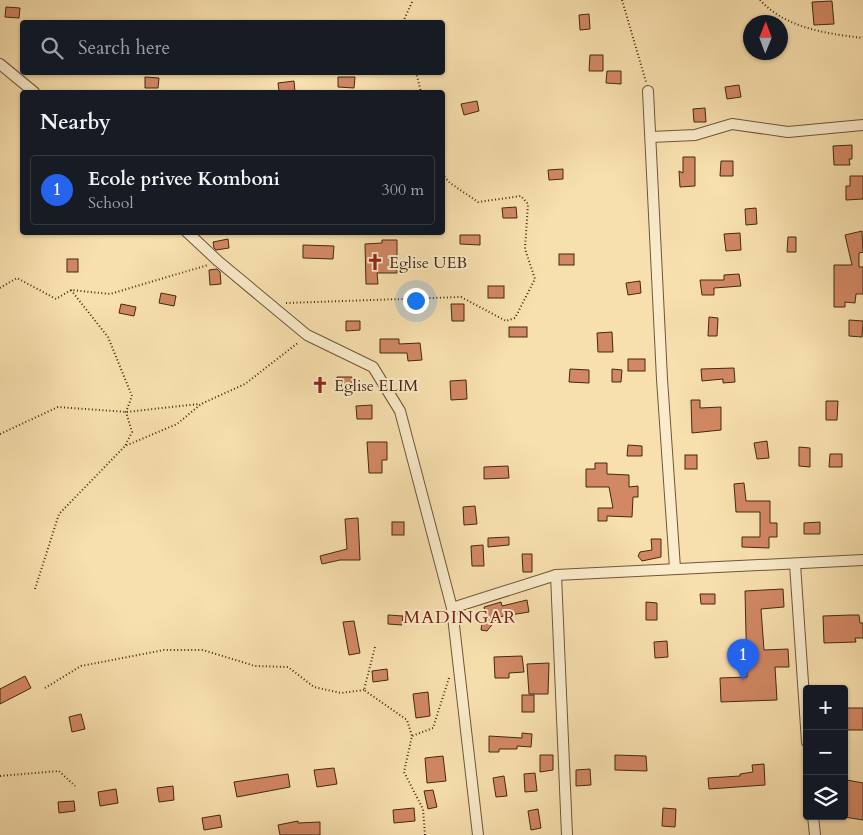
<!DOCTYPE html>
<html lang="en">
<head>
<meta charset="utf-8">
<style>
	body { margin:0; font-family:Cardo,serif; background:#242831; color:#f1f3f6 }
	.controls { position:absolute; right:15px; bottom:15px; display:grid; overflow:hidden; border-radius:5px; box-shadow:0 1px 4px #0004 }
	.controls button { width:45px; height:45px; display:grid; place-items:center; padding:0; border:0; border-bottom:1px solid #363941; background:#171b24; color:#f1f3f6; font:25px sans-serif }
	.compass { position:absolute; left:743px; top:15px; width:45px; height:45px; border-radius:50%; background:#171b24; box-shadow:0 1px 4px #0004; rotate:1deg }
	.you { position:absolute; left:415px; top:300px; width:18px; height:18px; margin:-12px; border:4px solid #fff; border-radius:50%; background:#1a73e8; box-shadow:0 0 0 8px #1a73e833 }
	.badge { display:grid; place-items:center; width:32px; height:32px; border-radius:50%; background:#2563eb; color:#fff; font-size:16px; font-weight:700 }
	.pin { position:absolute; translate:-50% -41px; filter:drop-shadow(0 1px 2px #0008) }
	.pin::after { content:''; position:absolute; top:26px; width:18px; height:15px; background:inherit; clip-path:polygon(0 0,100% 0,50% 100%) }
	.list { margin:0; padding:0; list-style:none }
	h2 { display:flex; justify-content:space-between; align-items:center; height:65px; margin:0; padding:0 20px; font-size:21px }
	h2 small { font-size:16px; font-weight:400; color:#9ea1a6 }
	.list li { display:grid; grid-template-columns:32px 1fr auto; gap:15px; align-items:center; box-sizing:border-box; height:70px; margin:0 10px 10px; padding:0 10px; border:1px solid #363941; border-radius:5px }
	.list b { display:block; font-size:19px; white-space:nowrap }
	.list p { margin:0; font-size:16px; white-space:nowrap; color:#9ea1a6 }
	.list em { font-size:16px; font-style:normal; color:#9ea1a6 }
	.icon { flex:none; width:28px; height:28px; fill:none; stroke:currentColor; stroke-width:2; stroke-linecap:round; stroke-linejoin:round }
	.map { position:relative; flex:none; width:863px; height:835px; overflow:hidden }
	.search { position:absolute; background:#171b24; box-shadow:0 1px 4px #0004; left:20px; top:20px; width:425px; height:55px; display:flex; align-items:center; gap:12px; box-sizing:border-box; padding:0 18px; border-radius:5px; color:#9ea1a6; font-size:19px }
	.panel { position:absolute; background:#171b24; box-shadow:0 1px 4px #0004; left:20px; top:90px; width:425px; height:145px; border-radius:5px }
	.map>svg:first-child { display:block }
</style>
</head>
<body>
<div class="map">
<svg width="863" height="835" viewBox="0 0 863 835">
	<rect width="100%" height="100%" fill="#f8e0ae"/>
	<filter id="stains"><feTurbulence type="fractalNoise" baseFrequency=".004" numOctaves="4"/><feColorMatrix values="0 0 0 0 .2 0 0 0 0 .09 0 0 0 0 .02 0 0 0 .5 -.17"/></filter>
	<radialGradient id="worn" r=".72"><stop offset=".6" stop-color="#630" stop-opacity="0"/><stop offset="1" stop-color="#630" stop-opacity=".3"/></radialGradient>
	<g fill="#d28864" stroke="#432811">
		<path d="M832 1 834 24 814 25 812 2Z"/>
		<path d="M6 7 20 8 19 18 5 17Z"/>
		<path d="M589 14 590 29 580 30 579 15Z"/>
		<path d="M590 55H603V71H589Z"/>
		<path d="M607 71H621V84L606 83Z"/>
		<path d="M145 77 159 78 158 88H145Z"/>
		<path d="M338 77H355L354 88 338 87Z"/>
		<path d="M294 81 295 92H279L278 83Z"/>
		<path d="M739 85 741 97 727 99 725 87Z"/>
		<path d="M477 101 479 111 464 115 461 104Z"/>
		<path d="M705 108 706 122H694L693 109Z"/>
		<path d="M852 145V159H849L850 165H834L833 146Z"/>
		<path d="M683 157H695V186L680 187 679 171 683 173Z"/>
		<path d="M721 161H733V176H720Z"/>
		<path d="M563 169V179L549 180 548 170Z"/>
		<path d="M850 176H863V199L846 200V186H850Z"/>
		<path d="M516 207 517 218H503L502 208Z"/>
		<path d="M756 208 757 224 746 225 745 209Z"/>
		<path d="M862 231 863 252 859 253V267H863V294H856L855 303 845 302V307H834V265H852L845 235Z"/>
		<path d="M740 233 741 250 726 251 724 234Z"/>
		<path d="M460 235H480V245L460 244Z"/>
		<path d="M788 237H796V252H787Z"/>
		<path d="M228 239 229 248 216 250 214 248 213 242Z"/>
		<path d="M382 240H397V273H377L378 284H366L365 244 382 243Z"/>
		<path d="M303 245 334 246 333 259 303 258Z"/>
		<rect x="559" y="254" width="15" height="11"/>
		<rect x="67" y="259" width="11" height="13"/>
		<path d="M217 269 220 272 221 284 210 285 209 270Z"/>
		<path d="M739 274 741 286 714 288V295H702L700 280H724V275Z"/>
		<path d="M640 281 641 293 628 295 626 283Z"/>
		<rect x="488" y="286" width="16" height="12"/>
		<path d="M161 293 176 296 174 306 159 303Z"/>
		<path d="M121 304 136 307 134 316 119 313Z"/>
		<path d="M451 304H464V321H452Z"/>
		<path d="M709 317 718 318 717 336H708Z"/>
		<path d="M849 320 863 321 862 337 849 336Z"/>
		<path d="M346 321H360V330L346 331Z"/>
		<rect x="509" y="327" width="18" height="10"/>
		<path d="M612 332 613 352H598L597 333Z"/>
		<path d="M380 339H399V344L420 343 422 360 408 361 407 353H380Z"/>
		<rect x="628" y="359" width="17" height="12"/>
		<path d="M734 368 735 382 723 383V379L702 381 701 369Z"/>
		<path d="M570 369 589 370V383L569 382Z"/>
		<path d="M612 369 622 370 621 382H612Z"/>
		<path d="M337 377H352V385L337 386Z"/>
		<path d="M466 380 467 399 451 400 450 381Z"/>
		<path d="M691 400H700V408L721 407V430L692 433Z"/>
		<path d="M826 401H838L837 420H826Z"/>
		<path d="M372 405V419H357L356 406Z"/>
		<path d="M767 441 769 458 757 459 754 443Z"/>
		<path d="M367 442H387V460H382V473H369Z"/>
		<path d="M628 445 642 446V456H627Z"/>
		<path d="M799 447 810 448V467L799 466Z"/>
		<path d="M830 454H842V467H829Z"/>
		<rect x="685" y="455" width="12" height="14"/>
		<path d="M595 463H607V474L629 475V487L638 486V497H633L632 517 607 516V521H598V508H613L609 487H586V469H595Z"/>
		<path d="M508 466 509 478 484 479V467Z"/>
		<path d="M744 483 746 501H770V523H777V537H769V548L742 547V537H760V512H736L734 484Z"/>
		<path d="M475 506 477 524 464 525 463 507Z"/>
		<path d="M358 518 360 560H340L322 564 320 556 347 549 345 519Z"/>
		<rect x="392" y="522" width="12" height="13"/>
		<path d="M820 522V534H804V523Z"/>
		<path d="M509 537V545L488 547V538Z"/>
		<path d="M651 539H661V557L642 561 638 556 640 552 652 550Z"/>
		<path d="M483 545 484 566H472L471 546Z"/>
		<path d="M522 554H532V572H523Z"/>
		<path d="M783 589 784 607 761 609 764 650 788 649 789 667H775L777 700 721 702 720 678 747 677 745 591Z"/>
		<path d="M700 594H715V604H701Z"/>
		<path d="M527 600 529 612 498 617 487 631 481 630 482 623 488 622 484 607 501 602 502 606Z"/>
		<path d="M646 602 657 603V620H646Z"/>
		<path d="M388 615 403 616 402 625 388 624Z"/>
		<path d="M851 615H859L860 623H863V638H855L856 642 824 643 823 616Z"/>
		<path d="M354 621 360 653 349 655 343 622Z"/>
		<path d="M667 641 668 657 655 658 654 642Z"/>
		<path d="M522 656 524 672 509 673V678H495L494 657Z"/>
		<path d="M549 663 548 694H529L527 664Z"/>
		<path d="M387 669 388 680 373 682 372 671Z"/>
		<path d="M25 676 31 688 0 704V689Z"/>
		<path d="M428 692 430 716 416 718 413 694Z"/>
		<rect x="522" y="695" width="12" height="17"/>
		<rect x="844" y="708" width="19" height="22"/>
		<path d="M81 714 85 729 72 732 69 717Z"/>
		<path d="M522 733 532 734 531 747 517 746V749H499V752H489V736L522 738Z"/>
		<path d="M540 755H553V770L540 772Z"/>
		<path d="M615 755 646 756 647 771 615 770Z"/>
		<path d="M443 756 446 781 427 783 425 758Z"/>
		<path d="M764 764 765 785 709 789 708 778 740 776V774L753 772 752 765Z"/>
		<path d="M334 768 337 784 317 787 314 770Z"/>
		<path d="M590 769 591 785 576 786V770Z"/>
		<path d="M535 773 537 791 525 792 524 774Z"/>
		<path d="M288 774 290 787 237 797 234 782Z"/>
		<path d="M504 776 507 796 496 797 493 778Z"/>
		<path d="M847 780 863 783V820L844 817Z"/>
		<path d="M173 786 174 800 159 802 157 788Z"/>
		<path d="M116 789 118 803 100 806 98 792Z"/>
		<path d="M433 790 437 807 428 809 424 791Z"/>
		<path d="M74 801 75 811 59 813 58 802Z"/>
		<path d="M414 808 415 821 394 823 393 810Z"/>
		<path d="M663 808 676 809 675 827 662 826Z"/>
		<path d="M538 809 541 828 531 830 528 811Z"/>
		<path d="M220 815 222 827 204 830 202 818Z"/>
		<path d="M298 821V823L320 822V835H280L278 825Z"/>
	</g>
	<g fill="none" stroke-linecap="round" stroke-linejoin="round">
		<g stroke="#705638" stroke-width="12">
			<g id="street">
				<path d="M0 64 34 92"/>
				<path d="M648 91 662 379 675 568"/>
				<path d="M651 137 695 135 732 124 788 132 863 125"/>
				<path d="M187 232 218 261 307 335 373 367 400 411 452 608 478 835"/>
				<path d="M795 564 807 742"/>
				<path d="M556 575 567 835"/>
				<path d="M452 608 556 575 863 560"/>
				<path d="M813 816 815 835"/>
			</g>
		</g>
		<g stroke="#432811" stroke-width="2" stroke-dasharray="1 2.5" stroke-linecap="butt">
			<path d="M622 0 646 82"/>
			<path d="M760 0C785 28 828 34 863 38"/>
			<path d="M403 22 413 0"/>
			<path d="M416 72 421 92"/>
			<path d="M0 288 17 278 56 299 71 290 110 294 208 265"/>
			<path d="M71 290 108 337 132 396 126 412 132 432 125 446"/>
			<path d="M286 303 461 297 506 321 515 318 535 279 525 249 528 204 521 196 478 202 450 183 442 174"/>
			<path d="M0 434 58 407 126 412 199 404"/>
			<path d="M35 589 59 514 125 446 177 424 201 404 245 384 299 342"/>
			<path d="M375 647 364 690 407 720 412 736"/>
			<path d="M45 688 81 666 164 650H203L255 666 288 667 314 687 341 693 364 690"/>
			<path d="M0 776 59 771 75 786"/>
			<path d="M425 835 423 809 404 772 412 736 433 728 449 678"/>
		</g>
		<use href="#street" stroke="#faebca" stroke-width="10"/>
	</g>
	<defs>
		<g id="church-bare" transform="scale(1.35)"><path d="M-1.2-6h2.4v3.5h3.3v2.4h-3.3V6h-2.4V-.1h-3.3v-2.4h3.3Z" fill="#8f2418" stroke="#faebca" stroke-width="2.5" paint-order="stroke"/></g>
	</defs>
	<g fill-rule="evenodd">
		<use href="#church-bare" x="375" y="262"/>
		<use href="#church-bare" x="320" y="385"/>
	</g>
	<g text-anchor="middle" stroke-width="4" stroke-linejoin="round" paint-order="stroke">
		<g font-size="16" fill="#432811" stroke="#faebca" text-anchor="start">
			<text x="389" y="268">Eglise UEB</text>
			<text x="334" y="391">Eglise ELIM</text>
		</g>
		<g font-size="18" letter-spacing="1" fill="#7a1f14" stroke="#faebca">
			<text x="460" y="623">MADINGAR</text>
		</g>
	</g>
	<rect width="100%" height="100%" filter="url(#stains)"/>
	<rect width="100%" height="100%" fill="url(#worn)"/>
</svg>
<div class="controls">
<button>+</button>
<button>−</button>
<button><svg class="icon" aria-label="layers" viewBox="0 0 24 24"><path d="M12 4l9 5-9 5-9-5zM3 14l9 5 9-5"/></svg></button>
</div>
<svg class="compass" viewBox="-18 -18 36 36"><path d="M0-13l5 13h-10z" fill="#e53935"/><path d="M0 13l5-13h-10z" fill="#9ea1a6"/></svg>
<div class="you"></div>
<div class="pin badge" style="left:743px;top:680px">1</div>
<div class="search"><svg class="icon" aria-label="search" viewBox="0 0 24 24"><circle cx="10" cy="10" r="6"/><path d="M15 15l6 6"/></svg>Search here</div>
<section class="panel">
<h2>Nearby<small></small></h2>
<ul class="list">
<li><span class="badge">1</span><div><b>Ecole privee Komboni</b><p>School</p></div><em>300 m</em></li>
</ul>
</section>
</div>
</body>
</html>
